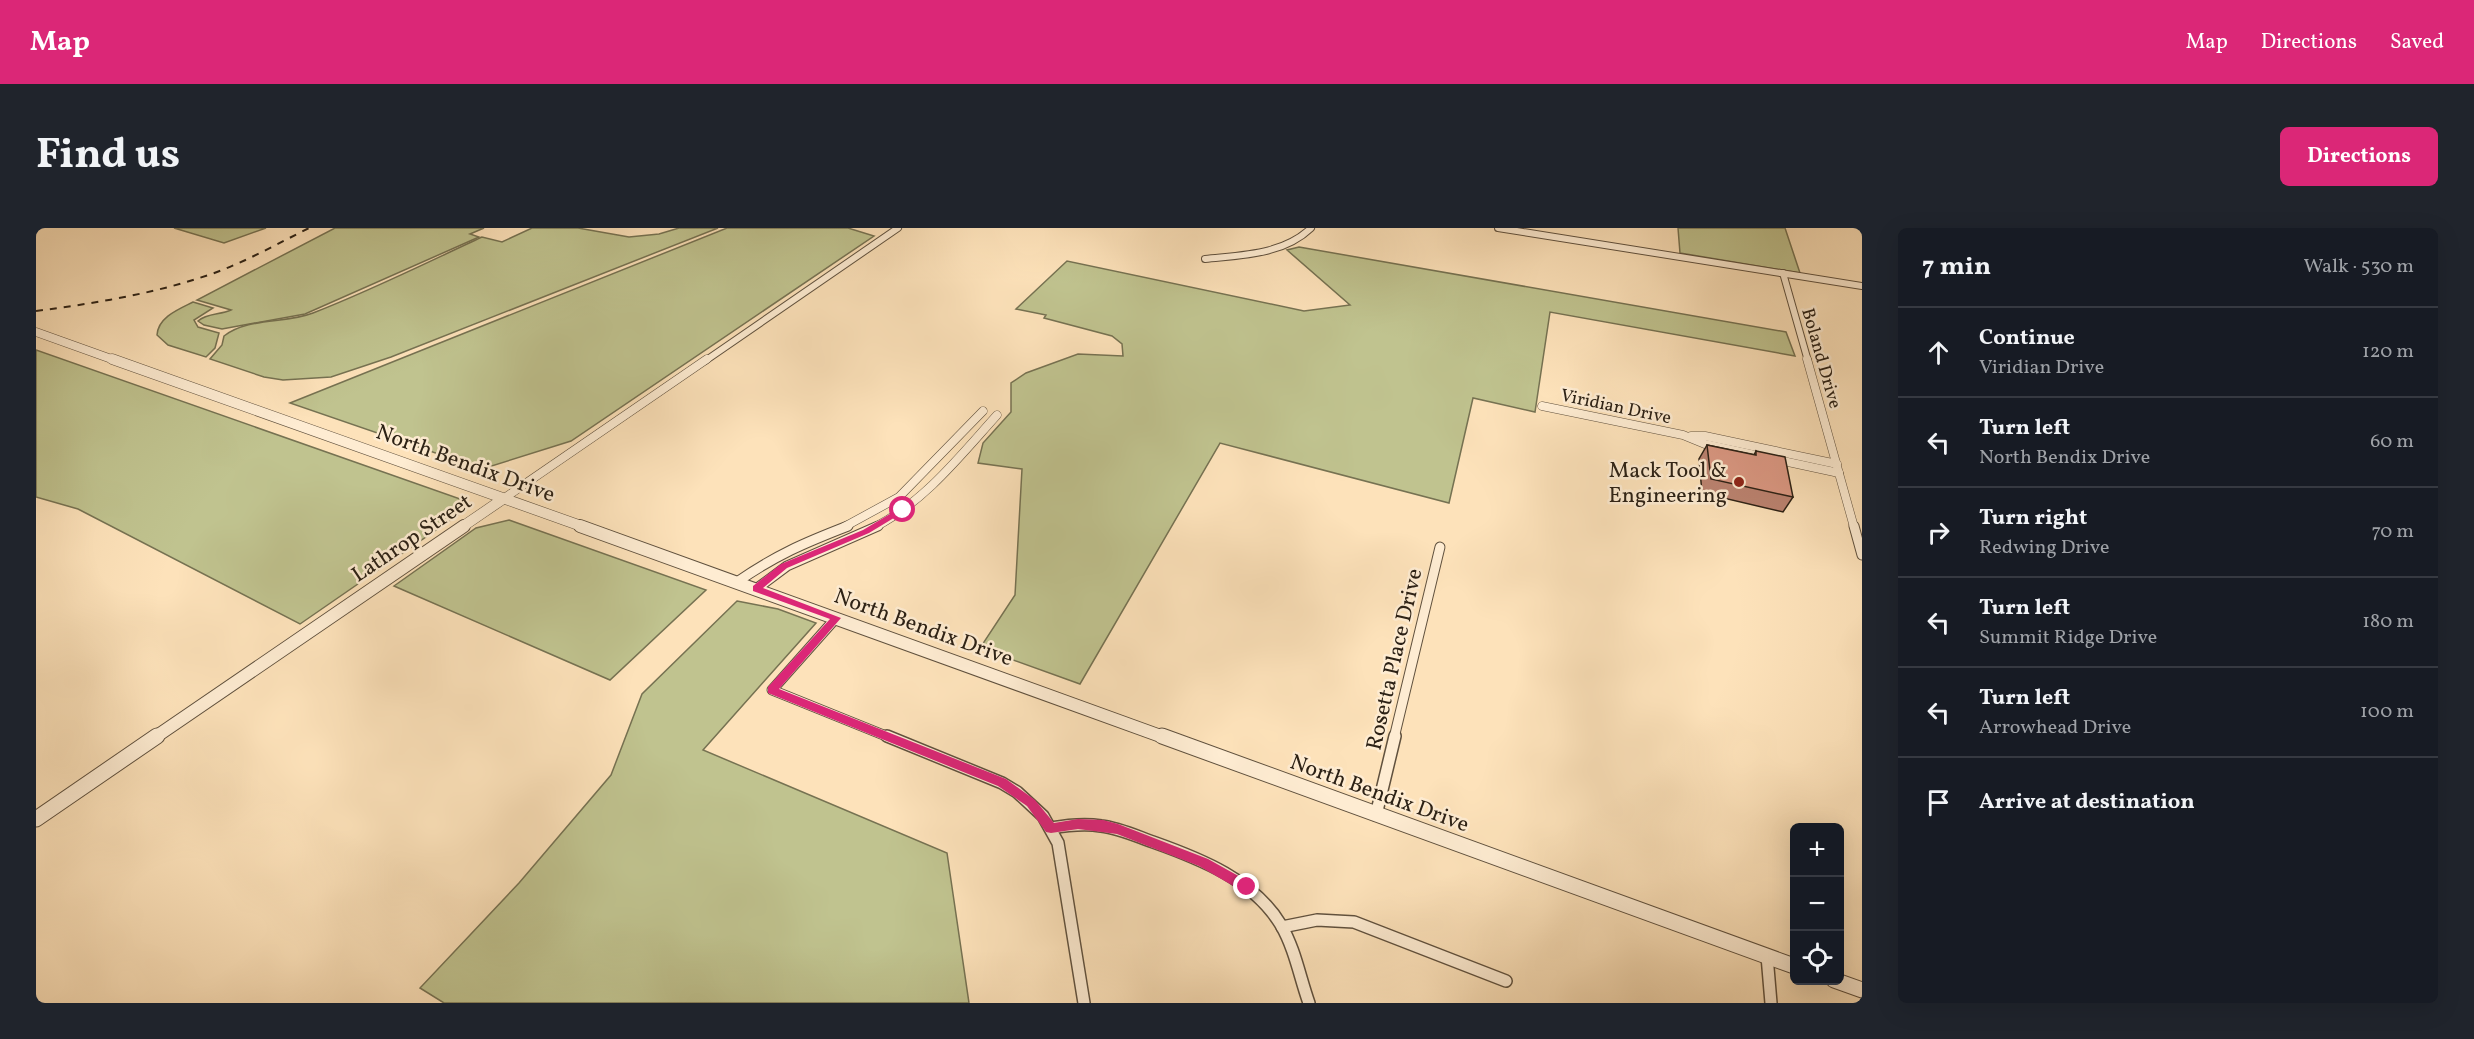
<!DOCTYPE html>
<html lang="en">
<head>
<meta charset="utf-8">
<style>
	body { margin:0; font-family:Vollkorn,serif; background:#20242c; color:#f1f3f6 }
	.controls { position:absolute; right:18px; bottom:18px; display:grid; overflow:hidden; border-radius:9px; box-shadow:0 6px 24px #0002 }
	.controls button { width:54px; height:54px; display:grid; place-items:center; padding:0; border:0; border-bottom:2px solid #363941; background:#171b24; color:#f1f3f6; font:30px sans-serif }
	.stop { position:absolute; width:18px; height:18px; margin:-14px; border:4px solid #db2777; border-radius:50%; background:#fff }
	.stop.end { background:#db2777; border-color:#fff; box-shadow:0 2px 6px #0008 }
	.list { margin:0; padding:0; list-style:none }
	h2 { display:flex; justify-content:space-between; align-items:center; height:78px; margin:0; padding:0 24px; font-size:26px }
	h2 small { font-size:20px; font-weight:400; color:#9ea1a6 }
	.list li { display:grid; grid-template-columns:39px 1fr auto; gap:18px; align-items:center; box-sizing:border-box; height:90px; padding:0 24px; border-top:2px solid #363941 }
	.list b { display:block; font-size:22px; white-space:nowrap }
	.list p { margin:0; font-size:20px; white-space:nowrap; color:#9ea1a6 }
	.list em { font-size:20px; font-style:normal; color:#9ea1a6 }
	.icon { flex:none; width:33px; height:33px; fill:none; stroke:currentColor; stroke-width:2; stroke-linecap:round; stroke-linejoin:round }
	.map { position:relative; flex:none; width:1826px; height:775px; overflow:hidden; border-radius:9px }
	header { display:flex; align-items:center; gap:36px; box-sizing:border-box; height:84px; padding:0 30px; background:#db2777; color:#fff }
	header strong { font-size:28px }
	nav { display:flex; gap:33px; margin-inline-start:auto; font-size:21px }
	.intro { display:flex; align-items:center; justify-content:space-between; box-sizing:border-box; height:144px; padding:0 36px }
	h1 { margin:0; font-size:42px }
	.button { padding:15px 27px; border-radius:9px; background:#db2777; color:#fff; font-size:21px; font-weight:700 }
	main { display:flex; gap:36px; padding:0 36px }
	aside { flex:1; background:#171b24; border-radius:9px; box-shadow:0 6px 24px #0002 }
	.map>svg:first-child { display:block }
</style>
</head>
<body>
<header>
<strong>Map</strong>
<nav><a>Map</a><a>Directions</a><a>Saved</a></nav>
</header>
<div class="intro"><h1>Find us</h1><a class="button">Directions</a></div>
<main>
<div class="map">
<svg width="1826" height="775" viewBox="0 0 1826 775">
	<rect width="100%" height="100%" fill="#fde2ba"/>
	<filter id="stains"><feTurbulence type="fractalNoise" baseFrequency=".00333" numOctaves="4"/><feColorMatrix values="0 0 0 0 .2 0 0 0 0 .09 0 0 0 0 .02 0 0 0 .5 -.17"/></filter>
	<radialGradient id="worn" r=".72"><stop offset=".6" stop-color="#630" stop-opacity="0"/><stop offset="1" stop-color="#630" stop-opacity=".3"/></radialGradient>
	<g fill="#c0c38f" stroke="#767252" stroke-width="1.5">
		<path d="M138 0H230L188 15Z"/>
		<path d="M299 0H448L434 6 443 9 269 86 186 101 168 97 162 93C171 85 184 87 195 82L161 72Z"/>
		<path d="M496 0H542L593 9 623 6 643 0H682L355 129 295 149 247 152 228 149 174 131 186 117 188 108C213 89 249 96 277 85 334 63 390 35 446 9L466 14Z"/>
		<path d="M691 0H812L838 8 535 213 446 241 254 175Z"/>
		<path d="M1642 0H1749L1764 45 1644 25Z"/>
		<path d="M1263 19 1750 104 1759 128 1514 84 1499 184 1437 170 1413 275 1184 215 1044 456 944 420 979 367 986 241 942 235 947 215 975 184V155L990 145 1042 126 1087 128 1086 116 1076 108 1008 90 1010 87 980 81 1031 33 1268 83 1314 77 1251 22Z"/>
		<path d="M157 74 177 80 158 92 162 99 183 105 179 120 170 129 132 117 121 107C122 89 143 81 157 74Z"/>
		<path d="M0 122 427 272 426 284 264 396 42 281 0 269Z"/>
		<path d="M473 292 670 362 574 452 358 358 440 300Z"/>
		<path d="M701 373 742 381 780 395 667 522 911 625 933 775H408L384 760 483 655 575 547 606 466Z"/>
	</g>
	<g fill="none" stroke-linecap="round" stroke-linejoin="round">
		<g stroke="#60513e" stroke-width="8">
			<g id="minor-far3">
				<path d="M1462 0 1826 58"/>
				<path d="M1169 31C1205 27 1247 27 1275 0"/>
				<path d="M1747 45 1772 133"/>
				<path d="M669 133 862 0"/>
			</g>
		</g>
		<g stroke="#60513e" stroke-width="9">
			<g id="minor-far2">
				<path d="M1771 131 1818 299"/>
				<path d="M1506 178 1647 207 1669 216 1803 245"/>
				<path d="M1655 208H1669L1801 236"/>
				<path d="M467 271 671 131"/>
				<path d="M808 299 863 269 947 183"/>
				<path d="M839 299C889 273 924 228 961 187"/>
			</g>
		</g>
		<g stroke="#60513e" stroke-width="11">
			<g id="minor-far1">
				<path d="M1818 298 1826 327"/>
				<path d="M701 354C740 327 768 315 812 298"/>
				<path d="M720 361 751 338 842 298"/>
				<path d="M800 390 736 462 855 510"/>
				<path d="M1358 510 1404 319"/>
			</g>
		</g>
		<g stroke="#60513e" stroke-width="14">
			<g id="minor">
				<path d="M851 508 966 555 981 564 1007 588 1022 615 1048 775"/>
				<path d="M1340 587 1359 508"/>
				<path d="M1015 600C1032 597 1048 595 1065 598 1083 600 1100 608 1117 614 1165 631 1218 652 1245 697 1259 721 1264 750 1273 775"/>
				<path d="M1246 699 1281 692 1318 694 1470 753"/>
				<path d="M1731 728 1735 775"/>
			</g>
		</g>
		<g stroke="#60513e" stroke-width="9">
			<path id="tertiary-far3" d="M0 104 81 133"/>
		</g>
		<g stroke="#60513e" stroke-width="11">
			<g id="tertiary-far2">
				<path d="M76 131 548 299"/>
				<path d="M426 299 467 271"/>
			</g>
		</g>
		<g stroke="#60513e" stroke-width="14">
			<g id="tertiary-far1">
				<path d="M544 298 1130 510"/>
				<path d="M118 510 428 298"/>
			</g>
		</g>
		<g stroke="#60513e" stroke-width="17">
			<g id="tertiary">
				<path d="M1126 508 1758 738"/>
				<path d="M0 591 121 508"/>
				<path d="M1798 752 1826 762"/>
			</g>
		</g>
		<use href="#minor-far3" stroke="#feecd2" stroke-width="6"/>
		<use href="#minor-far2" stroke="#feecd2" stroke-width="8"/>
		<use href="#minor-far1" stroke="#feecd2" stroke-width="9"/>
		<use href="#minor" stroke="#feecd2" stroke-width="11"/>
		<use href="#tertiary-far3" stroke="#feecd2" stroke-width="8"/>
		<use href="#tertiary-far2" stroke="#feecd2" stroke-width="10"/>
		<use href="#tertiary-far1" stroke="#feecd2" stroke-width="12"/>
		<use href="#tertiary" stroke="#feecd2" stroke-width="15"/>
		<path stroke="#2c2115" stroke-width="2" stroke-dasharray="7 7" stroke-linecap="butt" d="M0 83C61 75 123 65 181 44 213 32 243 15 273 0"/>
	</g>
	<path fill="#bc8371" stroke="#2c2115" stroke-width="1.5" d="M1671 217 1718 227 1720 223 1757 269 1747 284 1666 265 1663 231Z"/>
	<path fill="#db9883" stroke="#2c2115" stroke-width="1.5" d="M1671 217 1720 227V223L1749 229 1757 269 1675 251Z"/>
	<path fill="#db2777" d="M864 280 871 282 833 305 751 340 727 360 805 390 743 461 970 551 999 572 1018 595 1042 591 1067 592 1082 596 1172 631 1215 655 1217 659 1215 663H1206L1163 638 1081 606 1042 601 1015 605 1010 604 991 578 962 558 732 465V459L794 391 717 363V358L745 336 827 302Z"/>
	<circle fill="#8f2418" stroke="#feecd2" stroke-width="2" cx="1703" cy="254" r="6"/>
	<g text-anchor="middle" stroke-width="5" stroke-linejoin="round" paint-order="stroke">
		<g font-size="18" fill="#2c2115" stroke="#feecd2">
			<text transform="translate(1786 130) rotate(74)" y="6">Boland Drive</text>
			<text transform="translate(1580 178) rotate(12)" y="6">Viridian Drive</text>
		</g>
		<g font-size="22" fill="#2c2115" stroke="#feecd2">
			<text transform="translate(430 234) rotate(20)" y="8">North Bendix Drive</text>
			<text transform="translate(375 309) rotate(-34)" y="8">Lathrop Street</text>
			<text transform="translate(888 398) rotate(20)" y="8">North Bendix Drive</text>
			<text transform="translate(1357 431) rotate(-77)" y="8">Rosetta Place Drive</text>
			<text transform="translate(1344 564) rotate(20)" y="8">North Bendix Drive</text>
		</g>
		<g font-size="22" fill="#2c2115" stroke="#feecd2" text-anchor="end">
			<text x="1691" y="249">Mack Tool &amp;<tspan x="1691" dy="25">Engineering</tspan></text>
		</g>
	</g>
	<rect width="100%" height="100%" filter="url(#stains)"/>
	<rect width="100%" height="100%" fill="url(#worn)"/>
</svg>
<div class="controls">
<button>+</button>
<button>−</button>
<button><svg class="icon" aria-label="locate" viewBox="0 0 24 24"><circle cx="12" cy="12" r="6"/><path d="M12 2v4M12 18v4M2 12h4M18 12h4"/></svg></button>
</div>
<div class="stop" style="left:867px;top:282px"></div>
<div class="stop end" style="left:1211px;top:659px"></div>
</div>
<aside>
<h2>7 min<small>Walk · 530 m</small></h2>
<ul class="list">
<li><svg class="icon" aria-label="ahead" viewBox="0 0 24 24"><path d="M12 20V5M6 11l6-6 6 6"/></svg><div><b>Continue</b><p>Viridian Drive</p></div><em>120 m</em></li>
<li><svg class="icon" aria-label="left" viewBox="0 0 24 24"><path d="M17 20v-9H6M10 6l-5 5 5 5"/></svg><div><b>Turn left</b><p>North Bendix Drive</p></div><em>60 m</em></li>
<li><svg class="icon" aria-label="right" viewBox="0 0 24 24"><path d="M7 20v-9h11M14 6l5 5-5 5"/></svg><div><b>Turn right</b><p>Redwing Drive</p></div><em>70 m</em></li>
<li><svg class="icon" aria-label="left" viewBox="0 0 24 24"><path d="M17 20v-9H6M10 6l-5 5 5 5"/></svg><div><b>Turn left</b><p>Summit Ridge Drive</p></div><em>180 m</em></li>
<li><svg class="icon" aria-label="left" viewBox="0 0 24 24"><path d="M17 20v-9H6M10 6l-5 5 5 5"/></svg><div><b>Turn left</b><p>Arrowhead Drive</p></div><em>100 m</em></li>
<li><svg class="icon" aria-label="arrive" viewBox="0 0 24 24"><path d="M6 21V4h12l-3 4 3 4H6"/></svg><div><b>Arrive at destination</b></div></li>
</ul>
</aside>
</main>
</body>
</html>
